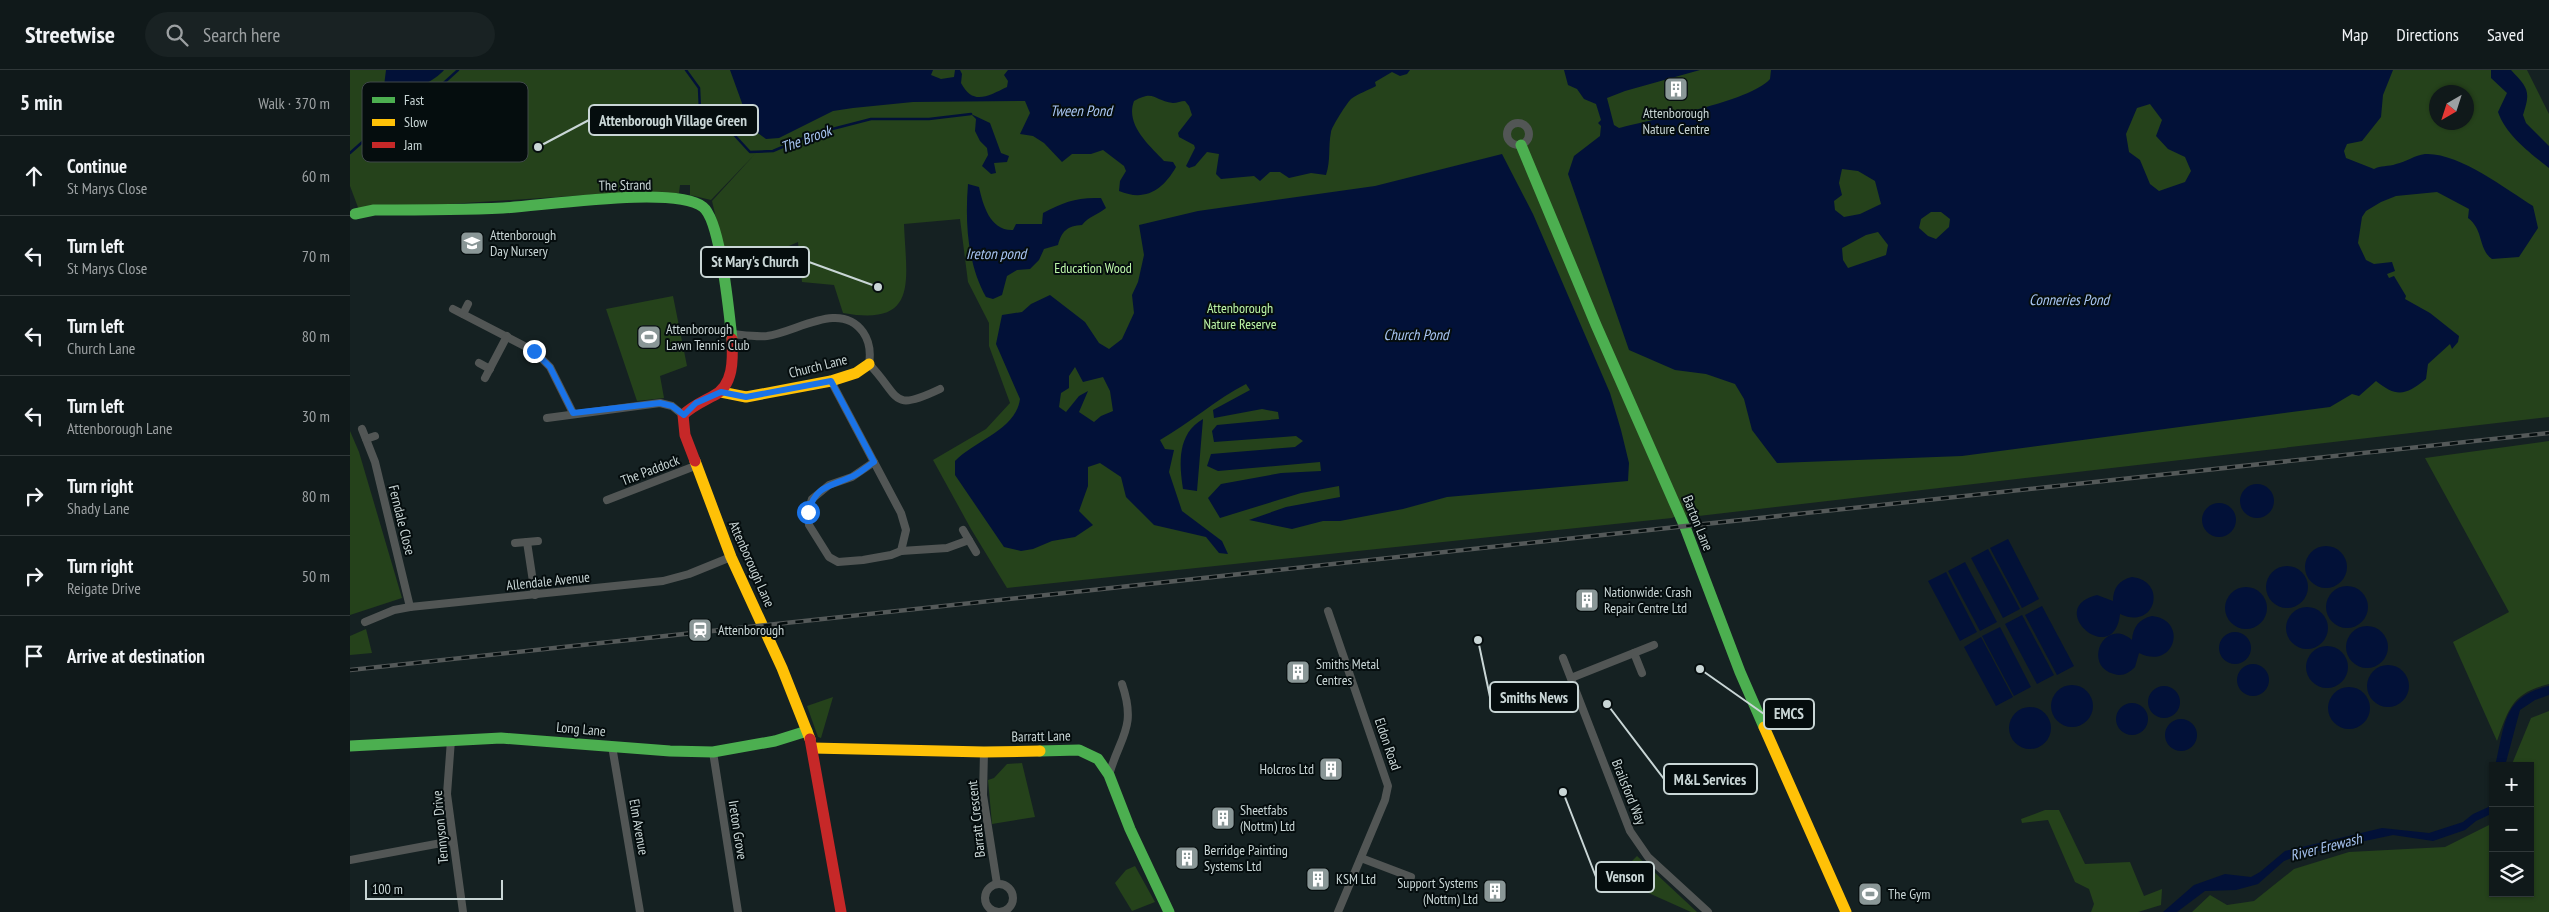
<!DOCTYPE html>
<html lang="en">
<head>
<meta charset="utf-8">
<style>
	body { margin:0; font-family:"PT Sans Narrow",sans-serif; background:#192223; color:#f1f3f6 }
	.controls { position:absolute; right:15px; bottom:15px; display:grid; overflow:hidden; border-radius:0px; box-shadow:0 1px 4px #0004 }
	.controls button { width:45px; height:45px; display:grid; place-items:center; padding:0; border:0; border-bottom:1px solid #303839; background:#10191a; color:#f1f3f6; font:25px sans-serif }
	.compass { position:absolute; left:2079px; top:15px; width:45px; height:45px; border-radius:50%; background:#10191a; box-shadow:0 1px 4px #0004; rotate:219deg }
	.scale { position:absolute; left:15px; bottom:12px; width:138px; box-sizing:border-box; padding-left:5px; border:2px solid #c9d6d6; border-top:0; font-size:14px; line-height:18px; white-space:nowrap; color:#c9d6d6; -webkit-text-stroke:4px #050d0e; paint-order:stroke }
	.stop { position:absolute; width:15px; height:15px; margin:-11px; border:4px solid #1a73e8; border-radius:50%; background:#fff }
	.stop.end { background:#1a73e8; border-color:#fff; box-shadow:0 1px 5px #0008 }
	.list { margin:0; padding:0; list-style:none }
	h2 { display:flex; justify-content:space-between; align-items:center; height:65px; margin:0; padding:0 20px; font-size:21px }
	h2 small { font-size:16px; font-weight:400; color:#9ca0a2 }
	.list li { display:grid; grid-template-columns:32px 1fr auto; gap:15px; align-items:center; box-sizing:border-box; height:80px; padding:0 20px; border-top:1px solid #303839 }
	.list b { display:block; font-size:19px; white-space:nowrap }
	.list p { margin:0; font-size:16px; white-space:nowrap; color:#9ca0a2 }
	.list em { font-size:16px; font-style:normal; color:#9ca0a2 }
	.icon { flex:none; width:28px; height:28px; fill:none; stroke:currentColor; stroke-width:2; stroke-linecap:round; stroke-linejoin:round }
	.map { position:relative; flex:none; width:2199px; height:842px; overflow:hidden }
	header { display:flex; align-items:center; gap:30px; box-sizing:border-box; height:70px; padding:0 25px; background:#10191a; border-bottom:1px solid #303839 }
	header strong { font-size:24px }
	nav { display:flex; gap:28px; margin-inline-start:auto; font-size:18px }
	.search { width:350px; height:45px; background:#192223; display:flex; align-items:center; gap:12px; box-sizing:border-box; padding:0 18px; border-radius:28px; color:#9ca0a2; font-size:19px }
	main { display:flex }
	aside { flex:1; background:#10191a }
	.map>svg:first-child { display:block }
</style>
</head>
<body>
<header>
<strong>Streetwise</strong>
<div class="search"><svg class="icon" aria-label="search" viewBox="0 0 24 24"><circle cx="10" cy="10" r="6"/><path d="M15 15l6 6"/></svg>Search here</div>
<nav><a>Map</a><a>Directions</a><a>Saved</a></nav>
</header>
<main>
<aside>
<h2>5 min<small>Walk · 370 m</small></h2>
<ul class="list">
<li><svg class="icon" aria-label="ahead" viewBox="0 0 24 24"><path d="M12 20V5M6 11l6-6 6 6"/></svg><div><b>Continue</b><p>St Marys Close</p></div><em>60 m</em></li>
<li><svg class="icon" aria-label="left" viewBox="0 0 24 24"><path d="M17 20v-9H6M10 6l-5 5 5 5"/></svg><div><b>Turn left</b><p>St Marys Close</p></div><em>70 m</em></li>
<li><svg class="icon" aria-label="left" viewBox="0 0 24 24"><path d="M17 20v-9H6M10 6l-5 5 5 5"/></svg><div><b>Turn left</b><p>Church Lane</p></div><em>80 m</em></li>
<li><svg class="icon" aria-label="left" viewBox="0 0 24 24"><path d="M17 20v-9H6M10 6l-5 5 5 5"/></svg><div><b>Turn left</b><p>Attenborough Lane</p></div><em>30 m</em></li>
<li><svg class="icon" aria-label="right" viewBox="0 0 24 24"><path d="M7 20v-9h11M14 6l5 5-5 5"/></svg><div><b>Turn right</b><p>Shady Lane</p></div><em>80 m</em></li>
<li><svg class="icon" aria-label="right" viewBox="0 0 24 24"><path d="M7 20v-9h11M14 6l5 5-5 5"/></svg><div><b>Turn right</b><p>Reigate Drive</p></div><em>50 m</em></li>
<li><svg class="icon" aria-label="arrive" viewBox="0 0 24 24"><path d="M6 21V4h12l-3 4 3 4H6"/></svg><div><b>Arrive at destination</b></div></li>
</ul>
</aside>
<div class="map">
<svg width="2199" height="842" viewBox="0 0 2199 842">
	<rect width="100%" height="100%" fill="#152122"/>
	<g fill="#25421b" fill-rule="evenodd">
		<path d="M0 0H2177L2199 44V347L1340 447H1337L1334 442 1322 448 657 518 621 459 583 390 636 359 660 333 639 276V253L618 212 610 149 554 154C556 210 570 257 493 243L484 215 452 212 448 172 418 185 375 186 362 131 405 84 361 130 340 125V115H330L329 123H267L9 140 0 116ZM2086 22H2116V52H2086Z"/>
		<path d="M323 226 337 296 310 306 314 328 287 331 256 239Z"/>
		<path d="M0 361 9 382 52 528 0 545Z"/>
		<path d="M2199 371V614C2162 623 2159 638 2147 671L2103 572 2159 542 2075 388Z"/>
		<path d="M16 559 22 583 0 585V566Z"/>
		<path d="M483 627 471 668 468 667 457 636Z"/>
		<path d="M2199 641V842H1842L1860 825 1877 835 1904 831 1944 799 1999 782 2095 777 2143 753V823H2180V696L2162 694 2181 648Z"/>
		<path d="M672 693 685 747 642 754 638 710 644 708 657 694Z"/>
		<path d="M1695 740H1709L1735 794 1780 792 1794 826 1812 819 1811 835 1788 842H1741L1744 834 1739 819 1725 812 1698 750 1672 753 1671 749Z"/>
		<path d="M1287 786 1347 842H1341L1265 808Z"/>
		<path d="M785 796 805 832 782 841 765 813 776 800Z"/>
	</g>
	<g fill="#021138" fill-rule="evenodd">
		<path d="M36 0H94C82 14 50 28 34 16Z"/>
		<path d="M380 0H583L581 5 591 9 604 7 605 0H610L612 4 611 13C623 36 638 26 657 17L658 11 654 5 658 0H1060L1057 4 1050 6 1042 2 1025 12 1026 16C1019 20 1007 24 1001 29 997 33 982 56 981 62 978 77 981 90 976 105L961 103 939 108 930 102H920L910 111 904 106 871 109 866 104 869 84 857 82 845 96 839 98 836 96 845 78 844 75 829 67 828 63 842 45 839 36 835 31C831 31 827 33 823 33 804 31 805 19 784 31 775 55 799 75 814 91L823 92 826 97C813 120 795 132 769 121L770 111 776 101 774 96 753 80 741 84H722L712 92 694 73 683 66 670 64 680 43 675 31 563 32 503 38 483 41 429 68 416 69 401 58Z"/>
		<path d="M1214 0H1350L1275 21 1257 28 1264 55 1269 58C1303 49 1400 32 1420 9L1421 0H2043L2033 25 2031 47 2012 71 1997 74 1994 81 1996 88 2024 99C2031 95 2038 97 2046 94 2056 92 2065 85 2075 84 2108 82 2156 119 2183 136L2188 158 2169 187 2142 189C2128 179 2134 160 2118 148L2119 139 2087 122 2046 126 2031 132 2016 141 2012 147 2008 173 2016 190 2024 194 2042 192 2045 201 2037 204 2039 208 2044 206 2056 226 2055 229 2080 243 2109 266 2108 272 2102 279 2100 274 2078 294 2076 309C2056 325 2047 328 2026 311L2009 326 2002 324 1980 337 1612 386 1427 393 1402 360 1394 329 1385 314 1356 304 1325 300 1279 280 1218 104 1224 86 1250 66 1251 56 1248 53 1251 50 1246 34 1234 29 1227 19 1218 15ZM1800 34 1812 50 1806 66 1818 79 1835 87 1841 101 1835 112 1809 121 1800 114 1790 90 1779 82 1776 64 1787 38ZM1492 99 1508 101 1525 111 1531 134 1510 144 1494 147 1485 140 1484 131 1492 125 1489 113ZM1581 142H1591L1600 149 1599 157 1586 169 1578 166 1569 158 1571 149ZM1528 162 1538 175 1536 185 1498 198 1493 190 1492 178 1516 165Z"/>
		<path d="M2141 0H2161C2178 18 2181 21 2173 45L2176 53 2199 76V98C2180 83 2156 65 2148 42L2157 23 2141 8Z"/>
		<path d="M621 44 640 53 651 83 659 86 657 92 644 93 646 103 641 104 632 96 638 85 637 78 630 71 625 61 626 49Z"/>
		<path d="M1152 84 1183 144 1260 323 1271 360 1279 393 1278 411 1097 427 1053 439 990 451H973L942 459 899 450 936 437 990 427 989 416 951 423 870 448 858 428 871 414 931 403 971 401 970 392 868 401 857 396 861 384 945 377 953 371 946 366 864 372 862 361 867 355 929 349 928 342 912 339 864 348 863 340 900 320 896 314C865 330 840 353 810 370L815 379 824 380 819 402 832 441 872 471 878 484 869 483 856 467 804 455 776 427 771 407 750 393 738 397V416L729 441 743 455 725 467 702 471 683 479 671 481 654 477 605 405V391C624 371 666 360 670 329L646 274 652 245 672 242 681 234 700 225 735 252 749 273 759 279 772 269 784 243 782 225 788 212 794 185 789 155 848 141 1025 116ZM725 297 733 312 753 307 760 321 763 341 751 346 744 352 729 342 738 321 729 326 716 342 709 337 711 323 719 318V306Z"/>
		<path d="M618 114 629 117C633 135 640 161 663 160L666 154H692L693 143C714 132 726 127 751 128L756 138C748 145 739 146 732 155 717 156 712 161 708 175L694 179 689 190 680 199 667 200 657 206 652 225 643 229 636 227C617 193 615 151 618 114Z"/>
		<path d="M853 349 847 421 833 419C829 393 827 364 853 349Z"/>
		<circle cx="1907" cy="431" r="17"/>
		<circle cx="1869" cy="450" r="17"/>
		<path d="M1658 469 1689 529 1672 538 1640 478Z"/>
		<circle cx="1976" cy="497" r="21"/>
		<path d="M1638 479 1670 539 1653 548 1621 488Z"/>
		<path d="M1615 492 1647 552 1630 561 1598 501Z"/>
		<circle cx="1937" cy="517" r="21"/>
		<path d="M1596 502 1627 562 1610 571 1578 511Z"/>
		<path d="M1782 507C1818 511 1806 561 1770 544 1764 600 1693 538 1747 525L1763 531C1763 518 1769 510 1782 507Z"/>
		<circle cx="1997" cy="537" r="21"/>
		<circle cx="1896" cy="538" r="21"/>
		<path d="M1692 536 1724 596 1707 605 1675 545Z"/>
		<circle cx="1957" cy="558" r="21"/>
		<path d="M1672 545 1704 605 1687 614 1655 554Z"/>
		<path d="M1802 546C1839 550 1825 601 1789 583L1785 597C1779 603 1772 607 1764 604 1732 596 1754 546 1782 570 1783 557 1789 549 1802 546Z"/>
		<circle cx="2017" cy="577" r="21"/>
		<path d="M1650 557 1681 617 1664 626 1632 566Z"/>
		<circle cx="1885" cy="578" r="16"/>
		<path d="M1631 567 1663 627 1646 636 1614 577Z"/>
		<circle cx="1977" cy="597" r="21"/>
		<circle cx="1903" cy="610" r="16"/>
		<circle cx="2038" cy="616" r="21"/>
		<circle cx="1722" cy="636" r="21"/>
		<path d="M2199 616V625L2185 630 2170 640 2155 696H2145C2155 656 2152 626 2199 616Z"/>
		<circle cx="1814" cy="632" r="16"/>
		<circle cx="1999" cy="638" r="21"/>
		<circle cx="1782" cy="649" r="16"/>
		<circle cx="1680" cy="658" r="21"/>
		<circle cx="1831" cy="665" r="16"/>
		<path d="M2143 735V743L2126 751 2115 760 2083 771 2043 765 1949 785 1934 791 1908 814 1886 820 1855 821 1827 842H1813L1844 815 1875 804 1901 807 1910 802 1935 781 2032 758 2079 763 2113 752 2123 744Z"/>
	</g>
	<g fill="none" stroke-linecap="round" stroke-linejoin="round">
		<g stroke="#021138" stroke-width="2.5">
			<path d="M336 0 349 18 350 40 376 56 400 82 423 81 463 64 521 49H579L621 44"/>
			<path d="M0 83 36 51 64 40 108 0"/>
		</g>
		<g stroke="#525655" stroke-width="8">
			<circle cx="1168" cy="64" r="11"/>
			<path d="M103 239 184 281 200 297 223 343"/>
			<path d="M113 244 118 234"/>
			<path d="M382 264C393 265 406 267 417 266 447 262 490 230 513 262 520 272 521 282 519 294 551 327 540 343 590 319"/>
			<path d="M129 293 140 299"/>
			<path d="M135 308 157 266"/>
			<path d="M481 311 551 443 556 460 551 481"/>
			<path d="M197 348 310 333 322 336 333 345"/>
			<path d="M12 359 25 392 60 537"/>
			<path d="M16 369 25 366"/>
			<path d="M524 392 502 407 479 415 462 429 458 442 459 455 479 487 488 492 513 490 541 485 551 481 597 478 619 470"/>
			<path d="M257 430 345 396"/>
			<path d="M613 460 626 482"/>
			<path d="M177 472 185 525"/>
			<path d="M165 473 188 471"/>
			<path d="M978 541 1038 716 1035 730 988 842"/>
			<path d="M15 552 44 540 60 537 313 511 339 504 381 487"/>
			<path d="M1284 583 1292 603"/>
			<path d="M1213 588 1280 761 1298 787 1358 842"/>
			<path d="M1221 608 1304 575"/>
			<path d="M101 670 97 724 113 842"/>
			<path d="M262 676 290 842"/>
			<path d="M363 682 388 842"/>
			<path d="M634 682 633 725 647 814"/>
			<path d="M759 705C770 666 787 658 772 614"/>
			<path d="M1011 788 1061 807"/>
			<path d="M0 790 102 771"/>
			<circle cx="649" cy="828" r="14"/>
		</g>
		<g stroke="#4caf50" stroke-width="11">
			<path d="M1171 75 1246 255 1335 457 1390 602 1414 657"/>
			<path d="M5 144 24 140C67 140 110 140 153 138 192 136 325 115 353 137 371 151 379 244 382 269"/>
			<path d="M0 676 151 668 320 681 363 682 425 671 457 661"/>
			<path d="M690 681 729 680 748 689 759 705 780 759 819 842"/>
		</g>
		<g stroke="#ffc107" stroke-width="11">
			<path d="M371 322 396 327 481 311 506 303 519 294"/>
			<path d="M345 391 381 487 432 598 460 669"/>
			<path d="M1414 657 1496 842"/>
			<path d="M463 678 634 682 690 681"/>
		</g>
		<g stroke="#c62828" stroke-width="11">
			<path d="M345 391 335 365 333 345C342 336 352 332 363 326 384 316 383 289 382 269"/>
			<path d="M460 669 491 842"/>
		</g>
		<g stroke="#545959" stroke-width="4.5">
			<path id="rail" d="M0 600 2199 363"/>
		</g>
		<use href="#rail" stroke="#050d0e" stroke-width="2.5" stroke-dasharray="8" stroke-linecap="butt"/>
	</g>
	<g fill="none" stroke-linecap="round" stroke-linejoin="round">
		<path stroke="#1a73e8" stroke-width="6" d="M184 281 200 297 223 343 310 333 322 336 334 345 346 333 371 322 396 327 481 311 524 392C516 397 509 404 501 407 478 417 466 416 458 442"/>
	</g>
	<defs>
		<g id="building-square" transform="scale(1.25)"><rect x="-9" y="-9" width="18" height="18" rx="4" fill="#8a9797" stroke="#050d0e"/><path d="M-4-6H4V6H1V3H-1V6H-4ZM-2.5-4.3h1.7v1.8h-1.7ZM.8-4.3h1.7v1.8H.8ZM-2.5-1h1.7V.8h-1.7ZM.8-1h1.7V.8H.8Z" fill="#fff"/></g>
		<g id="school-square" transform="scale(1.25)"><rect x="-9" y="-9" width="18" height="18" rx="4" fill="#8a9797" stroke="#050d0e"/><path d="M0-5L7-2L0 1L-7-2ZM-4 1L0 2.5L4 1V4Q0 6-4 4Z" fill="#fff"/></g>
		<g id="stadium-square" transform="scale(1.25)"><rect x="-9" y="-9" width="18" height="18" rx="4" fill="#8a9797" stroke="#050d0e"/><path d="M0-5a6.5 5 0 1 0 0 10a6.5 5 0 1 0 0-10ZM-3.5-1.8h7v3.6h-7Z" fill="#fff"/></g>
		<g id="station-square" transform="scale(1.25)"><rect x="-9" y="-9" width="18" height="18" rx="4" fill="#8a9797" stroke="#050d0e"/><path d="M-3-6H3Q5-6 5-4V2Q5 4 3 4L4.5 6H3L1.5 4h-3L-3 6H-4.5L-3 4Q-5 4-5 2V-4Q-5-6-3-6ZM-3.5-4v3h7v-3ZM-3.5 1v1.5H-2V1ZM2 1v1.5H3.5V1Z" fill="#fff"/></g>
	</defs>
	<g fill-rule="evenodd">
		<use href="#building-square" x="1326" y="19"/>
		<use href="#school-square" x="122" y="173"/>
		<use href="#stadium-square" x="299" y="267"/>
		<use href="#building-square" x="1237" y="530"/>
		<use href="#station-square" x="350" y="560"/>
		<use href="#building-square" x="948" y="602"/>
		<use href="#building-square" x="981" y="699"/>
		<use href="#building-square" x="873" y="748"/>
		<use href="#building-square" x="837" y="788"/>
		<use href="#building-square" x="968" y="809"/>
		<use href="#building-square" x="1145" y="821"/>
		<use href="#stadium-square" x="1520" y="824"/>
	</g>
	<g text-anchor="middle" stroke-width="4" stroke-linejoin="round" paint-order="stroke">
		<g font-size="14" fill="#c9d6d6" stroke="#050d0e" text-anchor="start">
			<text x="1326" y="48" text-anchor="middle">Attenborough<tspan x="1326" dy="16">Nature Centre</tspan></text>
			<text x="140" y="170">Attenborough<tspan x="140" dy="16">Day Nursery</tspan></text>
			<text x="316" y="264">Attenborough<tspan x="316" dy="16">Lawn Tennis Club</tspan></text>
			<text x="1254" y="527">Nationwide: Crash<tspan x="1254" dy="16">Repair Centre Ltd</tspan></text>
			<text x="368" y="565">Attenborough</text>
			<text x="966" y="599">Smiths Metal<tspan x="966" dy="16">Centres</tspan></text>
			<text x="964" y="704" text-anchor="end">Holcros Ltd</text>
			<text x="890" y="745">Sheetfabs<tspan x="890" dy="16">(Nottm) Ltd</tspan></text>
			<text x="854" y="785">Berridge Painting<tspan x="854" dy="16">Systems Ltd</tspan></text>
			<text x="986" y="814">KSM Ltd</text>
			<text x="1128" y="818" text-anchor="end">Support Systems<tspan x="1128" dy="16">(Nottm) Ltd</tspan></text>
			<text x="1538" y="829">The Gym</text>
		</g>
		<g font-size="14" fill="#c9d6d6" stroke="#050d0e">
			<text transform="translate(275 115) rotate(-1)" y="5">The Strand</text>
			<text transform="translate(468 296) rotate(-14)" y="5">Church Lane</text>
			<text transform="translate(300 400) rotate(-21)" y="5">The Paddock</text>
			<text transform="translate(52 450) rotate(76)" y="5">Ferndale Close</text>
			<text transform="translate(1348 453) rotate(68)" y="5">Barton Lane</text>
			<text transform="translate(402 494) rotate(66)" y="5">Attenborough Lane</text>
			<text transform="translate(198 511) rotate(-6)" y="5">Allendale Avenue</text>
			<text transform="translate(231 659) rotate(5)" y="5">Long Lane</text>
			<text transform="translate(691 666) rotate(-1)" y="5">Barratt Lane</text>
			<text transform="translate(1038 674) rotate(71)" y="5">Eldon Road</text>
			<text transform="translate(1279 722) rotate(68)" y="5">Brailsford Way</text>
			<text transform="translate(626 749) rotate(-96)" y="5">Barratt Crescent</text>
			<text transform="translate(90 757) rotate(-95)" y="5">Tennyson Drive</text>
			<text transform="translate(289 757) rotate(80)" y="5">Elm Avenue</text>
			<text transform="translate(388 760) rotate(81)" y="5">Ireton Grove</text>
		</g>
		<g font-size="14" fill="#bdf6a8" stroke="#050d0e">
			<text x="743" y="203">Education Wood</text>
			<text x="890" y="243">Attenborough<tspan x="890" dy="16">Nature Reserve</tspan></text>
		</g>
		<g font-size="15" font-style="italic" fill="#a8c5f2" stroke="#050d0e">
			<text x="731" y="46">Tween Pond</text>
			<text transform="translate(456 69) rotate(-20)" y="5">The Brook</text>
			<text x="646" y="189">Ireton pond</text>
			<text x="1719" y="235">Conneries Pond</text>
			<text x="1066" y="270">Church Pond</text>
			<text transform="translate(1976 777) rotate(-14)" y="5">River Erewash</text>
		</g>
	</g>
	<rect x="12" y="12" width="166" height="80" rx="8" fill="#050d0e" stroke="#40494a" stroke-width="1"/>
	<rect x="22" y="27" width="23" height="6" fill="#4caf50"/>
	<rect x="22" y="49" width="23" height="7" fill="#ffc107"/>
	<rect x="22" y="72" width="23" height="6" fill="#c62828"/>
	<g font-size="14" fill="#c9d6d6">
		<text x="54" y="35">Fast</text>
		<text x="54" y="57">Slow</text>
		<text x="54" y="80">Jam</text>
	</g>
	<path fill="none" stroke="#c9d6d6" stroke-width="2" d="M188 77L239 50M528 217L459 192M1128 570L1140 627M1350 599L1414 644M1257 634L1314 709M1213 722L1246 807"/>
	<g fill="#c9d6d6" stroke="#050d0e" stroke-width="2">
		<circle cx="188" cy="77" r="5"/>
		<circle cx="528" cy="217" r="5"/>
		<circle cx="1128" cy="570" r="5"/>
		<circle cx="1350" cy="599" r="5"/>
		<circle cx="1257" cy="634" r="5"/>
		<circle cx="1213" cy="722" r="5"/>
	</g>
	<g fill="#050d0e" stroke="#c9d6d6" stroke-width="2">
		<rect x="239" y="35" width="169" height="30" rx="5"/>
		<rect x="351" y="177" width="108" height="30" rx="5"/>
		<rect x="1140" y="612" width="88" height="30" rx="5"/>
		<rect x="1414" y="629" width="50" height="30" rx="5"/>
		<rect x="1314" y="694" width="93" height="30" rx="5"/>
		<rect x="1246" y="792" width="58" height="30" rx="5"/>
	</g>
	<g font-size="15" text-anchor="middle" font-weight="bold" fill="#c9d6d6">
		<text x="323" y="56">Attenborough Village Green</text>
		<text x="405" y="197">St Mary's Church</text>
		<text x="1184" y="633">Smiths News</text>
		<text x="1439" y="649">EMCS</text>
		<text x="1360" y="715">M&amp;L Services</text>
		<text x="1275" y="812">Venson</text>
	</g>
</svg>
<div class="controls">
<button>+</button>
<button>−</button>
<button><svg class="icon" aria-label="layers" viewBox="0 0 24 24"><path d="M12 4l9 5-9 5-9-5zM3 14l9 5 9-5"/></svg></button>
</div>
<svg class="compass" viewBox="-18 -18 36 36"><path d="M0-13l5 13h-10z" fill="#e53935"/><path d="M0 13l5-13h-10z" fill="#9ca0a2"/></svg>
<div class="scale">100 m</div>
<div class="stop" style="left:458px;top:442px"></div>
<div class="stop end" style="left:184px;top:281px"></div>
</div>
</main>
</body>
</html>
